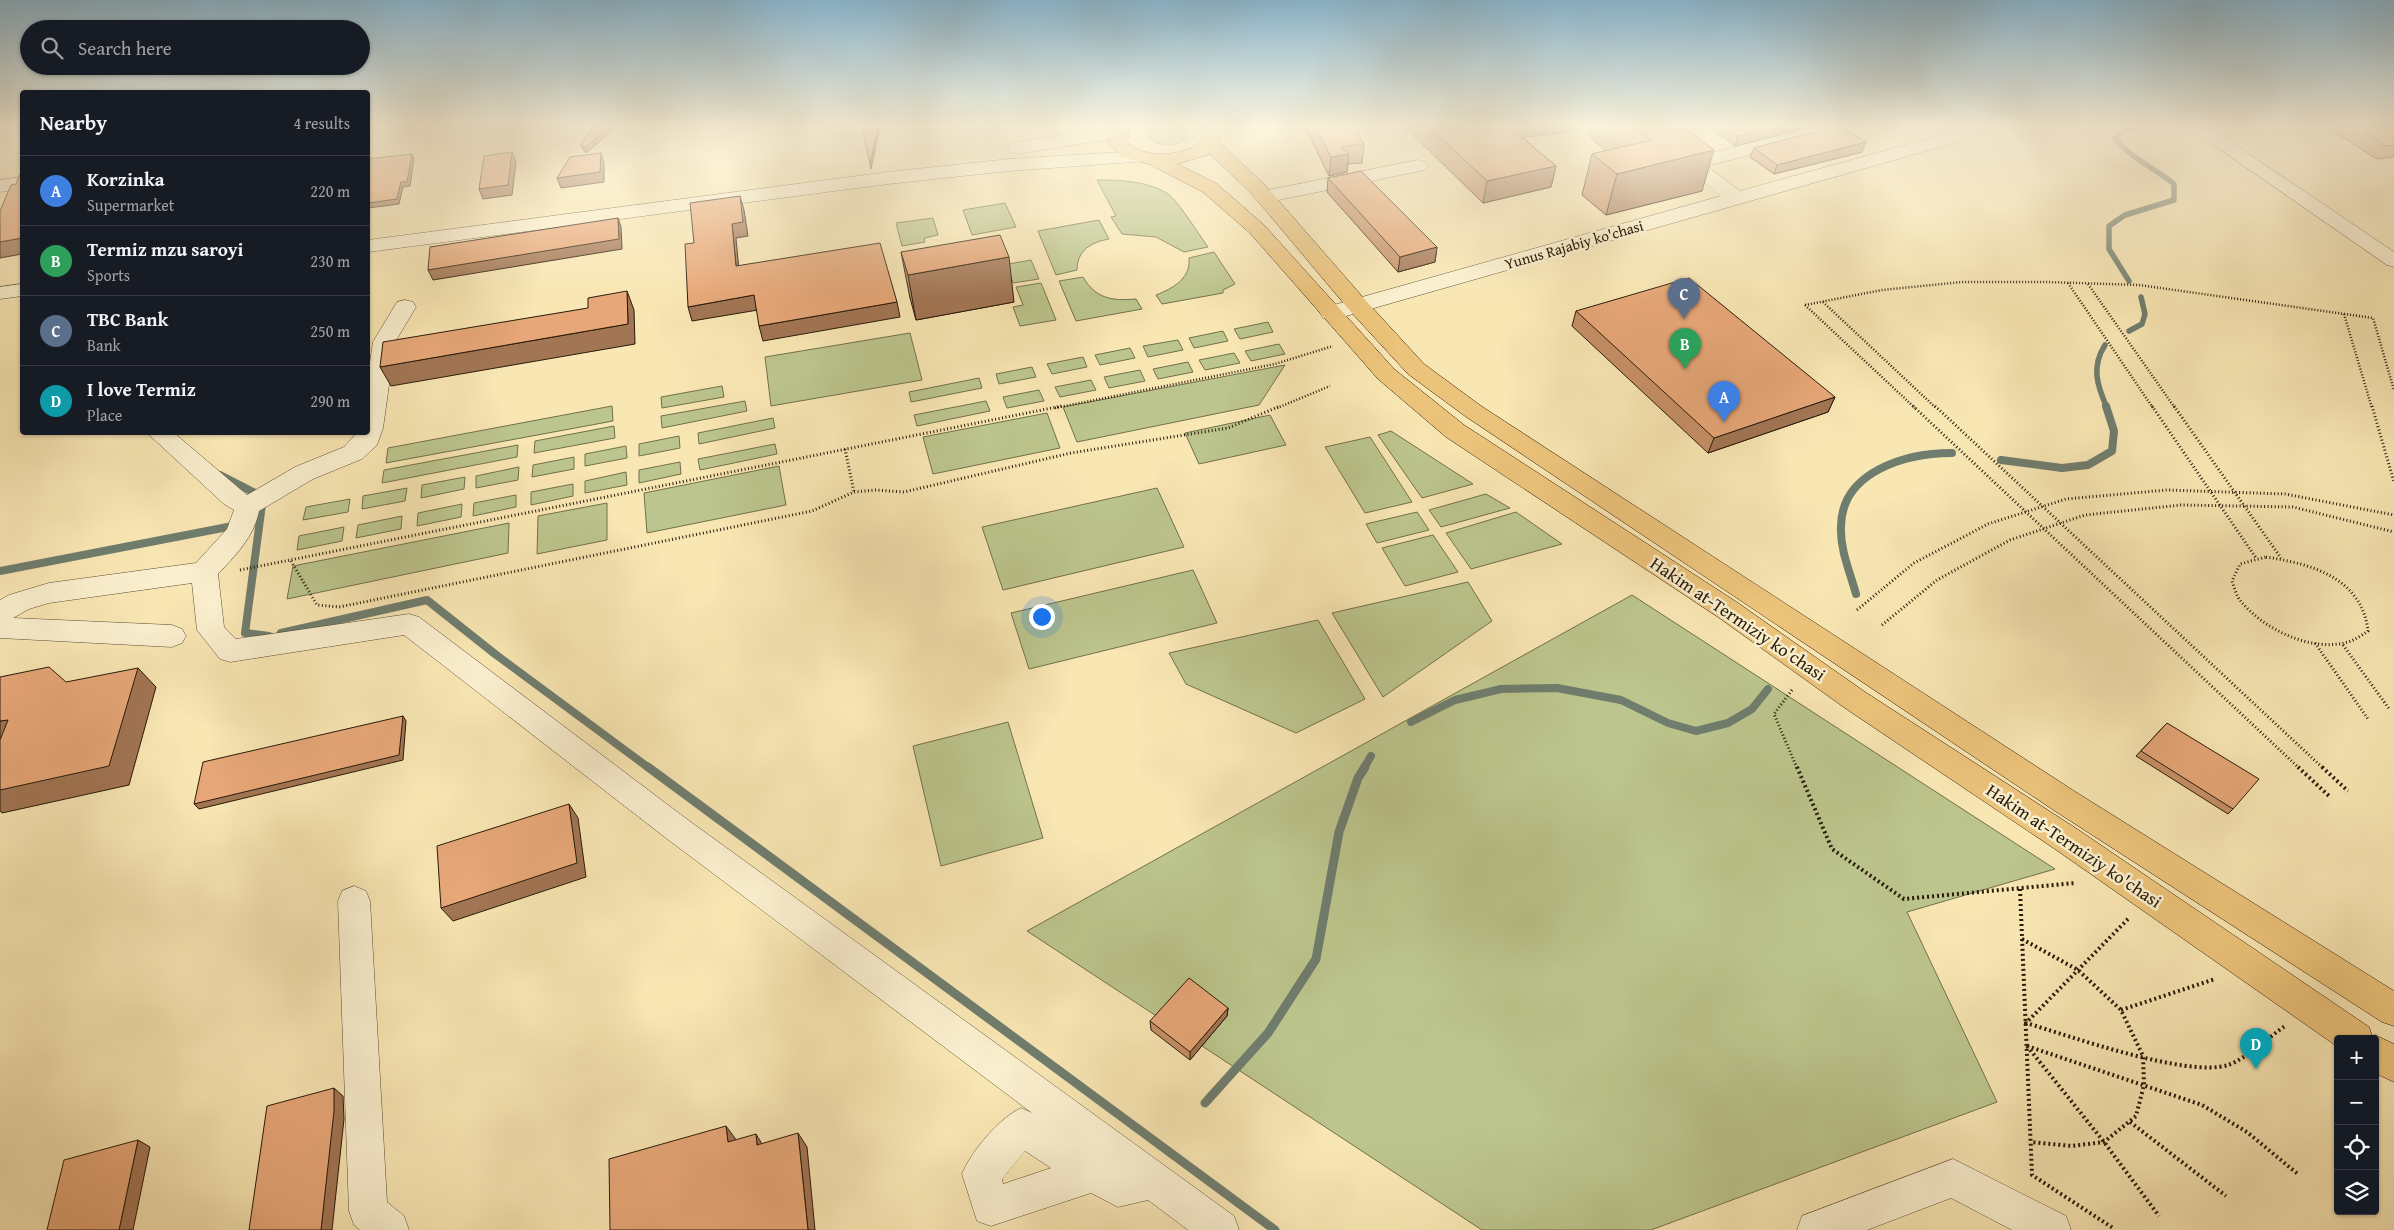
<!DOCTYPE html>
<html lang="en">
<head>
<meta charset="utf-8">
<style>
	body { margin:0; font-family:"Gentium Book Plus",serif; background:#242831; color:#f1f3f6 }
	.controls { position:absolute; right:15px; bottom:15px; display:grid; overflow:hidden; border-radius:5px; box-shadow:0 1px 4px #0004 }
	.controls button { width:45px; height:45px; display:grid; place-items:center; padding:0; border:0; border-bottom:1px solid #363941; background:#171b24; color:#f1f3f6; font:25px sans-serif }
	.you { position:absolute; left:1041px; top:616px; width:18px; height:18px; margin:-12px; border:4px solid #fff; border-radius:50%; background:#1a73e8; box-shadow:0 0 0 8px #1a73e833 }
	.badge { display:grid; place-items:center; width:32px; height:32px; border-radius:50%; background:#0f766e; color:#fff; font-size:16px; font-weight:700 }
	.pin { position:absolute; translate:-50% -41px; filter:drop-shadow(0 1px 2px #0008) }
	.pin::after { content:''; position:absolute; top:26px; width:18px; height:15px; background:inherit; clip-path:polygon(0 0,100% 0,50% 100%) }
	.list { margin:0; padding:0; list-style:none }
	h2 { display:flex; justify-content:space-between; align-items:center; height:65px; margin:0; padding:0 20px; font-size:21px }
	h2 small { font-size:16px; font-weight:400; color:#9ea1a6 }
	.list li { display:grid; grid-template-columns:32px 1fr auto; gap:15px; align-items:center; box-sizing:border-box; height:70px; padding:0 20px; border-top:1px solid #363941 }
	.list b { display:block; font-size:19px; white-space:nowrap }
	.list p { margin:0; font-size:16px; white-space:nowrap; color:#9ea1a6 }
	.list em { font-size:16px; font-style:normal; color:#9ea1a6 }
	.icon { flex:none; width:28px; height:28px; fill:none; stroke:currentColor; stroke-width:2; stroke-linecap:round; stroke-linejoin:round }
	.map { position:relative; flex:none; width:2394px; height:1230px; overflow:hidden }
	.search { position:absolute; background:#171b24; box-shadow:0 1px 4px #0004; left:20px; top:20px; width:350px; height:55px; display:flex; align-items:center; gap:12px; box-sizing:border-box; padding:0 18px; border-radius:28px; color:#9ea1a6; font-size:19px }
	.panel { position:absolute; background:#171b24; box-shadow:0 1px 4px #0004; left:20px; top:90px; width:350px; height:345px; border-radius:5px }
	.map>svg:first-child { display:block }
</style>
</head>
<body>
<div class="map">
<svg width="2394" height="1230" viewBox="0 0 2394 1230">
	<rect width="100%" height="100%" fill="#f8e6b3"/>
	<filter id="stains"><feTurbulence type="fractalNoise" baseFrequency=".004" numOctaves="4"/><feColorMatrix values="0 0 0 0 .2 0 0 0 0 .09 0 0 0 0 .02 0 0 0 .5 -.17"/></filter>
	<radialGradient id="worn" r=".72"><stop offset=".6" stop-color="#630" stop-opacity="0"/><stop offset="1" stop-color="#630" stop-opacity=".3"/></radialGradient>
	<g fill="#bcc58d" stroke="#72704c">
		<path d="M1159 127H1179L1187 136C1179 148 1155 148 1148 136L1151 130Z"/>
		<path d="M1097 180C1120 180 1148 181 1168 194 1179 202 1199 235 1208 247L1184 252 1156 237 1122 234 1111 217 1116 216Z"/>
		<path d="M1005 203 1016 227 972 235 963 210Z"/>
		<path d="M933 218 938 235 924 238 925 242 902 246 896 223Z"/>
		<path d="M1099 220 1109 239C1092 242 1077 250 1077 270L1056 275 1038 231Z"/>
		<path d="M1214 252 1235 284 1223 290V293L1162 304 1156 295C1174 288 1191 278 1189 258Z"/>
		<path d="M1031 260 1039 279 1013 283 1010 274 919 280Z"/>
		<path d="M1083 277C1096 299 1112 301 1136 299L1142 309 1076 321 1059 281Z"/>
		<path d="M1041 283 1056 320 1020 326 1013 307 1023 305 1016 287Z"/>
		<path d="M1268 322 1273 332 1240 339 1234 329Z"/>
		<path d="M1223 331 1228 341 1194 348 1189 338Z"/>
		<path d="M910 333 922 380 771 406 765 357Z"/>
		<path d="M1178 340 1183 350 1148 357 1143 346Z"/>
		<path d="M1279 344 1285 354 1251 361 1245 351Z"/>
		<path d="M1130 348 1135 358 1100 365 1095 355Z"/>
		<path d="M1234 353 1240 363 1205 370 1199 360Z"/>
		<path d="M1083 357 1087 367 1052 374 1047 364Z"/>
		<path d="M1188 362 1193 372 1158 379 1153 369Z"/>
		<path d="M1285 365 1259 405 1077 442 1063 407Z"/>
		<path d="M1032 367 1036 377 999 384 996 374Z"/>
		<path d="M1140 370 1145 381 1109 388 1104 377Z"/>
		<path d="M979 378 982 388 911 402 909 392Z"/>
		<path d="M1091 380 1096 390 1060 397 1055 387Z"/>
		<path d="M722 386 724 397 662 408 661 397Z"/>
		<path d="M1039 390 1044 401 1007 408 1003 397Z"/>
		<path d="M745 401 747 411 662 428 661 416Z"/>
		<path d="M986 401 990 411 917 426 914 415Z"/>
		<path d="M612 406 613 421 386 463 388 448Z"/>
		<path d="M1047 413 1060 448 933 474 923 437Z"/>
		<path d="M1270 415 1286 445 1199 464 1185 433Z"/>
		<path d="M773 418 775 428 699 444 698 433Z"/>
		<path d="M614 426 615 438 534 453 535 441Z"/>
		<path d="M1391 431 1473 484 1422 498 1378 435Z"/>
		<path d="M679 436 680 448 639 456V444Z"/>
		<path d="M1370 437 1412 502 1365 513 1325 447Z"/>
		<path d="M775 444 777 454 700 470 698 459Z"/>
		<path d="M518 445 517 457 382 483 384 470Z"/>
		<path d="M626 446 627 458 585 466V454Z"/>
		<path d="M574 457V469L532 477 533 465Z"/>
		<path d="M680 462 681 474 639 483V470Z"/>
		<path d="M779 466 786 505 647 533 644 493Z"/>
		<path d="M519 467 518 480 476 488V476Z"/>
		<path d="M626 472 627 485 585 493V481Z"/>
		<path d="M465 477 464 489 421 498 422 485Z"/>
		<path d="M573 484V496L531 505V492Z"/>
		<path d="M407 488 405 501 362 509 363 496Z"/>
		<path d="M1157 488 1184 547 1003 590 982 527Z"/>
		<path d="M1486 494 1510 508 1441 527 1429 510Z"/>
		<path d="M516 495V507L473 516 474 503Z"/>
		<path d="M350 499 348 512 303 520 306 507Z"/>
		<path d="M607 503V540L537 554 538 516Z"/>
		<path d="M462 504 461 517 417 526 418 513Z"/>
		<path d="M1417 512 1429 530 1377 543 1366 524Z"/>
		<path d="M1516 512 1562 544 1471 569 1446 533Z"/>
		<path d="M402 516 401 529 356 538 358 525Z"/>
		<path d="M509 523 508 553 287 599 293 566Z"/>
		<path d="M344 527 342 541 297 550 299 536Z"/>
		<path d="M1433 535 1458 572 1405 586 1382 548Z"/>
		<path d="M1193 570 1217 623 1029 669 1011 613Z"/>
		<path d="M1468 582 1492 621 1383 697 1332 613Z"/>
		<path d="M1632 595 2055 869 1907 912 1997 1102 1651 1230H1482L1027 931Z"/>
		<path d="M1318 620 1365 699 1296 733 1186 684 1169 653Z"/>
		<path d="M1008 722 1043 838 941 866 913 746Z"/>
	</g>
	<g fill="none" stroke-linecap="round" stroke-linejoin="round">
		<g stroke="#6f7d6e" stroke-width="5.5">
			<path d="M2129 281 2109 249V226L2125 215 2174 200V184C2155 168 2130 158 2115 138L2124 130 2137 127"/>
			<path d="M2129 331 2142 324 2145 314 2141 297"/>
			<path d="M2105 345C2091 367 2097 385 2107 408"/>
		</g>
		<g stroke="#6f7d6e" stroke-width="8">
			<path d="M2001 460 2062 468 2088 465 2112 451 2114 431 2106 406"/>
			<path d="M220 475 263 497 245 633 269 636"/>
			<path d="M0 571 238 525"/>
			<path d="M1856 594C1850 572 1840 550 1841 527 1841 471 1907 453 1952 453"/>
			<path d="M281 633 427 600 495 654 649 768"/>
			<path d="M1411 722 1455 700 1501 689 1557 688 1621 700 1668 723 1696 731 1728 723 1752 709 1768 689"/>
			<path d="M1364 768 1371 756"/>
		</g>
		<g stroke="#6f7d6e" stroke-width="9">
			<path d="M648 767 1275 1230"/>
			<path d="M1205 1103 1268 1033 1316 959 1339 832 1358 778 1365 767"/>
		</g>
		<g stroke="#5d4d34" stroke-width="1">
			<g id="minor">
				<path d="M1117 127 1124 129 1126 133 1124 137 1017 154 1010 152 1008 148 1010 144 1017 142Z"/>
				<path d="M1636 127H1656L1696 157 1789 133 1796 135 1798 139 1796 143 1707 166 1740 191 1970 127H1998L1996 131 1339 318 1331 320 1323 318 1320 313 1323 308 1721 196Z"/>
				<path d="M2188 127H2209L2394 252V267L2387 265Z"/>
				<path d="M1140 151 1147 153 1149 157 1147 161 1009 171 888 184 368 252V240L888 172 1009 159Z"/>
				<path d="M1418 160 1425 162 1428 166 1425 170 1264 203 1257 201 1254 197 1257 193 1264 191Z"/>
				<path d="M22 177V189L0 192V180Z"/>
				<path d="M22 284V296L0 299V287Z"/>
				<path d="M405 300 413 302 416 307 395 342 383 428 377 445 362 459 313 479 259 511C254 537 235 556 218 574L224 627 236 639 409 614 419 617 684 817 1234 1216 1239 1230H1188L1148 1200 1118 1207 1091 1193 991 1226 977 1221 962 1174C971 1152 999 1118 1021 1108L1032 1113 662 835 404 635 230 662 220 659 197 630 192 583 49 603 29 609 13 618 172 625 182 629 186 636 182 643 172 647 0 638V600L9 595 49 583 196 563 227 529 234 510 224 504 146 432H173L247 495 295 467 344 447 358 432H368V375L373 342 397 302ZM1025 1151 1051 1168 1003 1184 1002 1179Z"/>
				<path d="M354 886 366 891 370 901 387 1202 404 1216 409 1230H360L354 1225 349 1211 338 901 342 891Z"/>
				<path d="M1953 1159 2066 1216 2071 1230H2012L1951 1198 1867 1230H1797L1802 1216Z"/>
			</g>
		</g>
		<g stroke="#291a0a" stroke-width="1">
			<path id="major" d="M1112 127H1130L1127 141C1143 160 1185 157 1202 140L1201 127H1217L1220 143 1265 185 1367 302 1424 364 1481 406 2074 791 2394 991V1026L2382 1022 2052 809 1465 416 1408 374 1351 312 1251 193 1210 154 1177 164 1217 184 1264 225 1394 369 1464 425 1738 603 1865 692 2077 829 2369 1027 2372 1036 2375 1035 2394 1044V1082L2375 1073V1039H2338V1047L2055 849 1845 708 1718 617 1446 437 1378 379 1250 233 1203 192 1149 164 1120 156 1108 142Z"/>
		</g>
		<g stroke="#291a0a" stroke-width="2.5" stroke-dasharray="1 2" stroke-linecap="butt">
			<path d="M2068 283 2153 408"/>
			<path d="M2088 284 2175 408"/>
			<path d="M1823 302 1936 408"/>
			<path d="M1805 305 1915 408"/>
			<path d="M1805 305 1882 290 1962 282H2048L2139 285 2373 318 2394 390"/>
			<path d="M2344 314 2372 408"/>
			<path d="M1055 408 1275 364 1333 346"/>
			<path d="M1277 408 1330 386"/>
		</g>
		<g stroke="#291a0a" stroke-width="3" stroke-dasharray="1 2.5" stroke-linecap="butt">
			<path d="M1913 406 2299 768"/>
			<path d="M1935 406 2323 768"/>
			<path d="M2152 406 2256 558"/>
			<path d="M2174 406 2281 558"/>
			<path d="M2372 406 2394 482"/>
			<path d="M845 449 854 492"/>
			<path d="M2266 557C2312 564 2362 578 2368 631 2362 635 2355 640 2348 642 2311 653 2261 628 2239 599 2236 594 2234 587 2232 581L2240 564Z"/>
			<path d="M291 561 317 605 339 607 812 511 854 492 876 490 904 492 1071 453 1228 428 1280 406"/>
			<path d="M240 570 1062 406"/>
			<path d="M1857 610 1914 563 1988 524 2066 499 2167 490 2285 494 2394 515"/>
			<path d="M1882 625 1937 580 2010 540 2085 515 2181 505 2293 507 2394 532"/>
			<path d="M2315 643 2368 719"/>
			<path d="M2343 645 2390 710"/>
			<path d="M1792 690 1774 714 1797 768"/>
		</g>
		<g stroke="#291a0a" stroke-width="4" stroke-dasharray="2 3" stroke-linecap="butt">
			<path d="M1797 767 1832 849 1904 899 2075 883"/>
			<path d="M2298 767 2329 796"/>
			<path d="M2322 767 2348 791"/>
			<path d="M2020 889 2032 1175 2113 1228"/>
			<path d="M2128 919 2026 1023C2070 1036 2187 1078 2228 1065 2246 1059 2269 1037 2285 1026"/>
			<path d="M2022 939 2078 970 2121 1010 2143 1056 2144 1085 2136 1116 2104 1142 2072 1146 2031 1142"/>
			<path d="M2121 1010 2215 979"/>
			<path d="M2027 1046 2202 1105 2247 1132 2299 1175"/>
			<path d="M2027 1046 2104 1142 2159 1216"/>
			<path d="M2130 1122 2226 1196"/>
		</g>
		<use href="#minor" fill="#faefce" fill-rule="evenodd"/>
		<use href="#major" fill="#ecc37a" fill-rule="evenodd"/>
	</g>
	<g fill="#c79067" stroke="#291a0a">
		<path d="M593 127H616L586 153 583 150 581 145Z"/>
		<path d="M1305 127H1354L1364 144 1362 163 1348 164 1347 172 1329 176Z"/>
		<path d="M1405 127H1570L1569 132 1522 137 1556 166 1551 187 1483 203Z"/>
		<path d="M1591 127H1679L1685 132 1702 191 1606 215 1582 195 1592 154 1606 151 1589 136Z"/>
		<path d="M1709 127H1809L1735 146Z"/>
		<path d="M1819 127H1842L1862 152 1774 174 1750 157 1754 148 1824 130V128Z"/>
		<path d="M2330 127H2394V157L2377 159 2329 129Z"/>
		<path d="M1328 178 1437 247 1435 262 1398 272 1327 192Z"/>
		<path d="M901 252 1014 302 916 320 910 298Z"/>
		<path d="M1576 311 1835 397 1828 412 1708 453 1572 326Z"/>
		<path d="M2167 723 2233 809 2228 814 2136 756Z"/>
		<path d="M1228 1008 1227 1016 1190 1060 1151 1030 1150 1021Z"/>
	</g>
	<g fill="#a27554" stroke="#291a0a">
		<path d="M609 127H616L586 153 585 148Z"/>
		<path d="M878 127H880L871 169 870 164Z"/>
		<path d="M1499 127H1570L1569 132 1496 141Z"/>
		<path d="M1776 127H1809L1735 146 1738 136Z"/>
		<path d="M1866 142 1862 152 1774 174 1777 165Z"/>
		<path d="M1714 150 1702 191 1606 215 1617 174Z"/>
		<path d="M512 152 516 162 512 195 483 199 479 189Z"/>
		<path d="M601 153 604 163V182L561 188 557 178Z"/>
		<path d="M412 154 414 159 410 186 403 187 399 204 368 208V203Z"/>
		<path d="M1349 154 1347 172 1329 176 1331 157Z"/>
		<path d="M1556 166 1551 187 1483 203 1487 181Z"/>
		<path d="M740 196 744 210 748 236 736 238 740 281 736 266 732 224Z"/>
		<path d="M618 218 621 227 622 249 433 280 428 270Z"/>
		<path d="M22 238V254L0 258V242Z"/>
		<path d="M1437 247 1435 262 1398 272 1400 257Z"/>
		<path d="M1009 257 1014 302 916 320 908 275Z"/>
		<path d="M627 291 634 310 635 344 391 386 380 367 628 324Z"/>
		<path d="M754 295 758 310 692 321 688 307Z"/>
		<path d="M897 302 900 317 763 341 759 326Z"/>
		<path d="M1835 397 1828 412 1708 453 1714 438Z"/>
		<path d="M138 668 156 687 129 785 2 813 0 811V790Z"/>
		<path d="M403 716 406 721 403 760 199 809 194 804Z"/>
		<path d="M8 720 0 745V721Z"/>
		<path d="M569 804 578 818 586 877 453 921 441 908Z"/>
		<path d="M1228 1008 1227 1016 1190 1060V1052Z"/>
		<path d="M334 1088 343 1096 344 1119 332 1230H321Z"/>
		<path d="M726 1126 737 1141 728 1142Z"/>
		<path d="M798 1133 807 1147 815 1230H808Z"/>
		<path d="M756 1134 765 1149 757 1145Z"/>
		<path d="M138 1140 150 1147 133 1230H119Z"/>
	</g>
	<g fill="#e7a778" stroke="#291a0a">
		<path d="M593 127H609L585 148 581 145Z"/>
		<path d="M862 127H878L870 164Z"/>
		<path d="M1315 127H1354L1364 144 1341 147 1349 154 1331 157Z"/>
		<path d="M1429 127H1509L1556 166 1487 181Z"/>
		<path d="M1636 127H1679L1685 132 1689 131 1714 150 1617 174 1592 154 1652 140Z"/>
		<path d="M1725 127H1776L1738 136Z"/>
		<path d="M1828 127H1842L1866 142 1777 165 1754 148 1826 129Z"/>
		<path d="M2355 127H2394V145L2386 146Z"/>
		<path d="M512 152 508 185 479 189 484 156Z"/>
		<path d="M601 153 600 172 557 178 570 157Z"/>
		<path d="M412 154 407 182H401L397 199 368 203V159Z"/>
		<path d="M22 169V238L0 242V211L11 185 16 184Z"/>
		<path d="M1361 171 1437 247 1400 257 1328 178Z"/>
		<path d="M740 196 743 222 732 224 736 266 880 243 897 302 759 326 754 295 688 307 685 244 694 243 690 203Z"/>
		<path d="M618 218 619 239 428 270 430 247Z"/>
		<path d="M1000 235 1009 257 908 275 901 252Z"/>
		<path d="M1689 278 1835 397 1714 438 1576 311Z"/>
		<path d="M627 291 628 324 380 367 383 342 588 308V298Z"/>
		<path d="M49 667 66 682 138 668 109 766 0 790V740L8 720 0 721V677Z"/>
		<path d="M403 716 399 755 194 804 203 762Z"/>
		<path d="M2167 723 2259 779 2233 809 2141 751Z"/>
		<path d="M569 804 577 863 441 908 437 846Z"/>
		<path d="M1189 978 1228 1008 1190 1052 1150 1021Z"/>
		<path d="M334 1088V1111L321 1230H249L267 1106Z"/>
		<path d="M726 1126 728 1142 756 1134 757 1145 798 1133 808 1230H610L609 1159Z"/>
		<path d="M138 1140 119 1230H47L64 1160Z"/>
	</g>
	<linearGradient id="sky" x2="0" y2="1"><stop stop-color="#8ab8d2"/><stop offset="0.42" stop-color="#fcf4dd"/><stop offset="1" stop-color="#fcf4dd" stop-opacity="0"/></linearGradient>
	<rect width="2394" height="299" fill="url(#sky)"/>
	<g text-anchor="middle" stroke-width="5" stroke-linejoin="round" paint-order="stroke">
		<g font-size="15" fill="#291a0a" stroke="#faefce">
			<text transform="translate(1574 245) rotate(-16)" y="5">Yunus Rajabiy ko'chasi</text>
		</g>
		<g font-size="18" fill="#291a0a" stroke="#faefce">
			<text transform="translate(1738 619) rotate(34)" y="6">Hakim at-Termiziy ko'chasi</text>
			<text transform="translate(2074 846) rotate(34)" y="6">Hakim at-Termiziy ko'chasi</text>
		</g>
	</g>
	<rect width="100%" height="100%" filter="url(#stains)"/>
	<rect width="100%" height="100%" fill="url(#worn)"/>
</svg>
<div class="controls">
<button>+</button>
<button>−</button>
<button><svg class="icon" aria-label="locate" viewBox="0 0 24 24"><circle cx="12" cy="12" r="6"/><path d="M12 2v4M12 18v4M2 12h4M18 12h4"/></svg></button>
<button><svg class="icon" aria-label="layers" viewBox="0 0 24 24"><path d="M12 4l9 5-9 5-9-5zM3 14l9 5 9-5"/></svg></button>
</div>
<div class="you"></div>
<div class="pin badge" style="left:1724px;top:422px;background:#3f7fe0">A</div>
<div class="pin badge" style="left:1685px;top:369px;background:#2e9e5b">B</div>
<div class="pin badge" style="left:1684px;top:319px;background:#5c6f8a">C</div>
<div class="pin badge" style="left:2256px;top:1069px;background:#0f9aa8">D</div>
<div class="search"><svg class="icon" aria-label="search" viewBox="0 0 24 24"><circle cx="10" cy="10" r="6"/><path d="M15 15l6 6"/></svg>Search here</div>
<section class="panel">
<h2>Nearby<small>4 results</small></h2>
<ul class="list">
<li><span class="badge" style="background:#3f7fe0">A</span><div><b>Korzinka</b><p>Supermarket</p></div><em>220 m</em></li>
<li><span class="badge" style="background:#2e9e5b">B</span><div><b>Termiz mzu saroyi</b><p>Sports</p></div><em>230 m</em></li>
<li><span class="badge" style="background:#5c6f8a">C</span><div><b>TBC Bank</b><p>Bank</p></div><em>250 m</em></li>
<li><span class="badge" style="background:#0f9aa8">D</span><div><b>I love Termiz</b><p>Place</p></div><em>290 m</em></li>
</ul>
</section>
</div>
</body>
</html>
